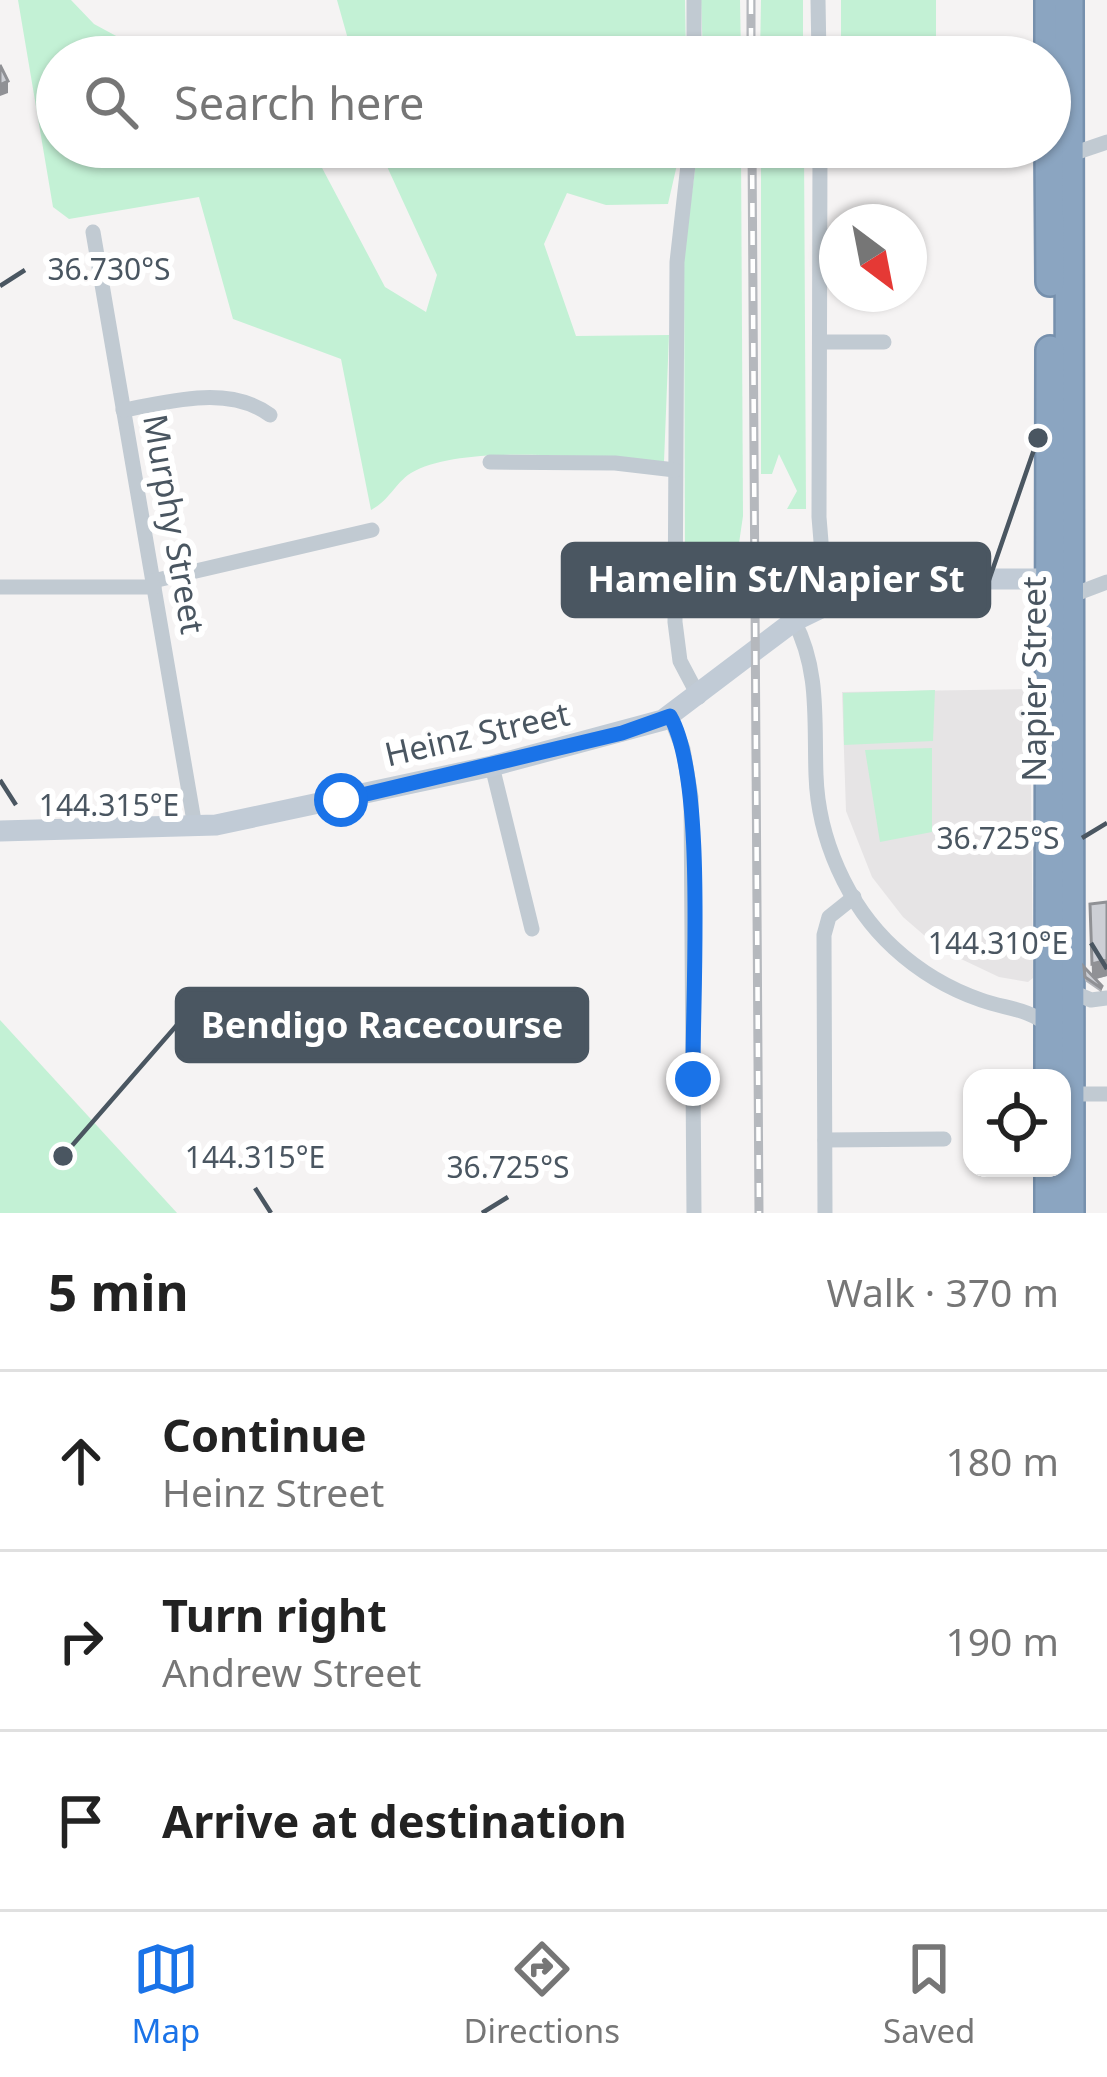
<!DOCTYPE html>
<html lang="en">
<head>
<meta charset="utf-8">
<style>
	body { margin:0; font-family:"Noto Sans",sans-serif; background:#f6f6f6; color:#222 }
	.controls { position:absolute; right:36px; bottom:36px; display:grid; overflow:hidden; border-radius:24px; box-shadow:0 3px 9px #0004 }
	.controls button { width:108px; height:108px; display:grid; place-items:center; padding:0; border:0; border-bottom:3px solid #e0e0e0; background:#fff; color:#222; font:60px sans-serif }
	.compass { position:absolute; left:819px; top:204px; width:108px; height:108px; border-radius:50%; background:#fff; box-shadow:0 3px 9px #0004; rotate:148deg }
	.stop { position:absolute; width:36px; height:36px; margin:-27px; border:9px solid #1a73e8; border-radius:50%; background:#fff }
	.stop.end { background:#1a73e8; border-color:#fff; box-shadow:0 3px 12px #0008 }
	.list { margin:0; padding:0; list-style:none }
	h2 { display:flex; justify-content:space-between; align-items:center; height:156px; margin:0; padding:0 48px; font-size:51px }
	h2 small { font-size:39px; font-weight:400; color:#767676 }
	.list li { display:grid; grid-template-columns:78px 1fr auto; gap:36px; align-items:center; box-sizing:border-box; height:180px; padding:0 48px; border-top:3px solid #e0e0e0 }
	.list b { display:block; font-size:45px; white-space:nowrap }
	.list p { margin:0; font-size:39px; white-space:nowrap; color:#767676 }
	.list em { font-size:39px; font-style:normal; color:#767676 }
	.icon { flex:none; width:66px; height:66px; fill:none; stroke:currentColor; stroke-width:2; stroke-linecap:round; stroke-linejoin:round }
	.map { position:relative; flex:none; width:1107px; height:1213px; overflow:hidden }
	.search { position:absolute; background:#fff; box-shadow:0 3px 9px #0004; left:36px; right:36px; top:36px; height:132px; display:flex; align-items:center; gap:30px; box-sizing:border-box; padding:0 42px; border-radius:66px; color:#767676; font-size:45px }
	.sheet { height:696px; background:#fff }
	nav { display:flex; justify-content:space-around; align-items:center; box-sizing:border-box; height:168px; border-top:3px solid #e0e0e0; background:#fff; font-size:33px; color:#767676 }
	nav a { display:grid; justify-items:center; gap:6px }
	nav .on { color:#1a73e8 }
	.map>svg:first-child { display:block }
</style>
</head>
<body>
<div class="map">
<svg width="1107" height="1213" viewBox="0 0 1107 1213">
	<rect width="100%" height="100%" fill="#f5f3f3"/>
	<path fill="#e6e4e5" d="M1030 689 1033 978 1028 982 999 977 940 949 903 917 872 877 846 811 842 692Z"/>
	<g fill="#c3f1d5">
		<path d="M18 0H71L94 24 155 57H57V147H311L385 287 426 312 437 275 378 147H681L668 204 606 205 567 193 544 244 576 336 669 335 664 462C602 459 463 442 411 473 394 484 390 500 371 510L341 359 233 319 199 197 69 219 53 207Z"/>
		<path d="M337 0H685L686 57H353Z"/>
		<path d="M701 0H740L741 57H703Z"/>
		<path d="M761 0H803V57H760Z"/>
		<rect x="841" y="0" width="95" height="57"/>
		<path d="M698 147H741L743 516 733 584 685 566 684 251Z"/>
		<path d="M761 147H804L806 509H787L797 491 779 454 772 474H761Z"/>
		<path d="M935 690 933 741 844 745 843 693Z"/>
		<path d="M932 748V832L880 842 865 750Z"/>
		<path d="M0 1020 177 1213H0Z"/>
	</g>
	<g fill="none" stroke-linecap="round" stroke-linejoin="round">
		<g stroke="#7690ad" stroke-width="32">
			<g id="highway">
				<path d="M1049 0V57"/>
				<path d="M1069 0 1070 1213"/>
				<path d="M1049 147 1050 282"/>
				<path d="M1049 1078 1050 350"/>
				<path d="M1049 1213V1168"/>
			</g>
		</g>
		<g stroke="#c1cad2" stroke-width="15">
			<path d="M694 0V57"/>
			<path d="M818 0 819 57"/>
			<path d="M690 147 677 262 675 622 680 661 699 697"/>
			<path d="M820 147 819 517 822 554 836 598"/>
			<path d="M1069 155 1107 142"/>
			<path d="M93 232 195 827"/>
			<path d="M820 342H884"/>
			<path d="M123 410C170 402 228 384 270 415"/>
			<path d="M490 462 615 463 675 470"/>
			<path d="M153 581 372 530"/>
			<path d="M0 587H154"/>
			<path d="M1070 596 1107 582"/>
			<path d="M794 621C820 670 814 722 816 775 818 838 847 905 894 948 919 971 949 989 981 1000 1006 1009 1028 1008 1049 1026"/>
			<path d="M670 716 683 749 691 797 694 1213"/>
			<path d="M492 766 532 929"/>
			<path d="M1070 991 1091 1000 1107 998"/>
			<path d="M1068 1094H1107"/>
			<path d="M825 1140 944 1139"/>
			<path d="M825 1213 824 935 829 917 854 897"/>
		</g>
		<path stroke="#c1cbd6" stroke-width="21" d="M0 831 216 825 492 766 663 720 794 621 862 588 918 579H1051"/>
		<use href="#highway" stroke="#8ba5c1" stroke-width="27"/>
		<g stroke="#b5b8bd" stroke-width="9">
			<g id="rail">
				<path d="M751 0V57"/>
				<path d="M752 147 759 1213"/>
			</g>
		</g>
		<use href="#rail" stroke="#fff" stroke-width="4.5" stroke-dasharray="14" stroke-linecap="butt"/>
	</g>
	<path fill="#b0b2b7" d="M1107 902V976L1096 979 1102 990 1101 992 1085 981 1084 967 1092 975 1090 920Z"/>
	<g fill="#909195">
		<path d="M8 81V93L0 96V85Z"/>
		<path d="M1107 960V976L1092 980V964Z"/>
	</g>
	<g fill="#cdcfd5" stroke="#909195" stroke-width="3">
		<path d="M0 65 8 81 0 85Z"/>
		<path d="M1107 902V960L1092 964 1090 904Z"/>
		<path d="M1084 967 1102 986 1101 988 1085 977Z"/>
	</g>
	<g fill="none" stroke-linecap="round" stroke-linejoin="round">
		<path stroke="#1a73e8" stroke-width="15" d="M341 800 622 733 670 716C707 779 692 997 693 1079"/>
	</g>
	<path fill="none" stroke="#4a5661" stroke-width="4.5" d="M0 286 25 270M0 780 16 805M1082 838 1107 823M1091 943 1107 969M255 1188 271 1213M482 1213 508 1197"/>
	<g text-anchor="middle" stroke-width="12" stroke-linejoin="round" paint-order="stroke">
		<g font-size="33" fill="#4a5661" stroke="#fff">
			<text transform="translate(174 524) rotate(80)" y="12">Murphy Street</text>
			<text transform="translate(1034 679) rotate(-90)" y="12">Napier Street</text>
			<text transform="translate(477 734) rotate(-13)" y="12">Heinz Street</text>
		</g>
	</g>
	<g font-size="30" text-anchor="middle" fill="#4a5661" stroke="#fff" stroke-width="12" stroke-linejoin="round" paint-order="stroke">
		<text x="109" y="280">36.730°S</text>
		<text x="109" y="816">144.315°E</text>
		<text x="998" y="849">36.725°S</text>
		<text x="998" y="954">144.310°E</text>
		<text x="255" y="1168">144.315°E</text>
		<text x="508" y="1178">36.725°S</text>
	</g>
	<path fill="none" stroke="#4a5661" stroke-width="4.5" d="M1038 438L989 580M63 1156L177 1025"/>
	<g fill="#4a5661" stroke="#fff" stroke-width="4.5">
		<circle cx="1038" cy="438" r="12"/>
		<circle cx="63" cy="1156" r="12"/>
	</g>
	<g fill="#4a5661" stroke="#4a5661" stroke-width="4.5">
		<rect x="563" y="544" width="426" height="72" rx="12"/>
		<rect x="177" y="989" width="410" height="72" rx="12"/>
	</g>
	<g font-size="36" text-anchor="middle" font-weight="bold" fill="#fff">
		<text x="776" y="592">Hamelin St/Napier St</text>
		<text x="382" y="1038">Bendigo Racecourse</text>
	</g>
</svg>
<div class="controls">
<button><svg class="icon" aria-label="locate" viewBox="0 0 24 24"><circle cx="12" cy="12" r="6"/><path d="M12 2v4M12 18v4M2 12h4M18 12h4"/></svg></button>
</div>
<svg class="compass" viewBox="-18 -18 36 36"><path d="M0-13l5 13h-10z" fill="#e53935"/><path d="M0 13l5-13h-10z" fill="#767676"/></svg>
<div class="stop" style="left:341px;top:800px"></div>
<div class="stop end" style="left:693px;top:1079px"></div>
<div class="search"><svg class="icon" aria-label="search" viewBox="0 0 24 24"><circle cx="10" cy="10" r="6"/><path d="M15 15l6 6"/></svg>Search here</div>
</div>
<section class="sheet">
<h2>5 min<small>Walk · 370 m</small></h2>
<ul class="list">
<li><svg class="icon" aria-label="ahead" viewBox="0 0 24 24"><path d="M12 20V5M6 11l6-6 6 6"/></svg><div><b>Continue</b><p>Heinz Street</p></div><em>180 m</em></li>
<li><svg class="icon" aria-label="right" viewBox="0 0 24 24"><path d="M7 20v-9h11M14 6l5 5-5 5"/></svg><div><b>Turn right</b><p>Andrew Street</p></div><em>190 m</em></li>
<li><svg class="icon" aria-label="arrive" viewBox="0 0 24 24"><path d="M6 21V4h12l-3 4 3 4H6"/></svg><div><b>Arrive at destination</b></div></li>
</ul>
</section>
<nav>
<a class="on"><svg class="icon" aria-label="map" viewBox="0 0 24 24"><path d="M3 6l6-2 6 2 6-2v14l-6 2-6-2-6 2zM9 4v14M15 6v14"/></svg>Map</a>
<a><svg class="icon" aria-label="directions" viewBox="0 0 24 24"><path d="M12 3l9 9-9 9-9-9zM9 14v-3h6M13 9l2 2-2 2"/></svg>Directions</a>
<a><svg class="icon" aria-label="saved" viewBox="0 0 24 24"><path d="M7 4h10v16l-5-4-5 4z"/></svg>Saved</a>
</nav>
</body>
</html>
